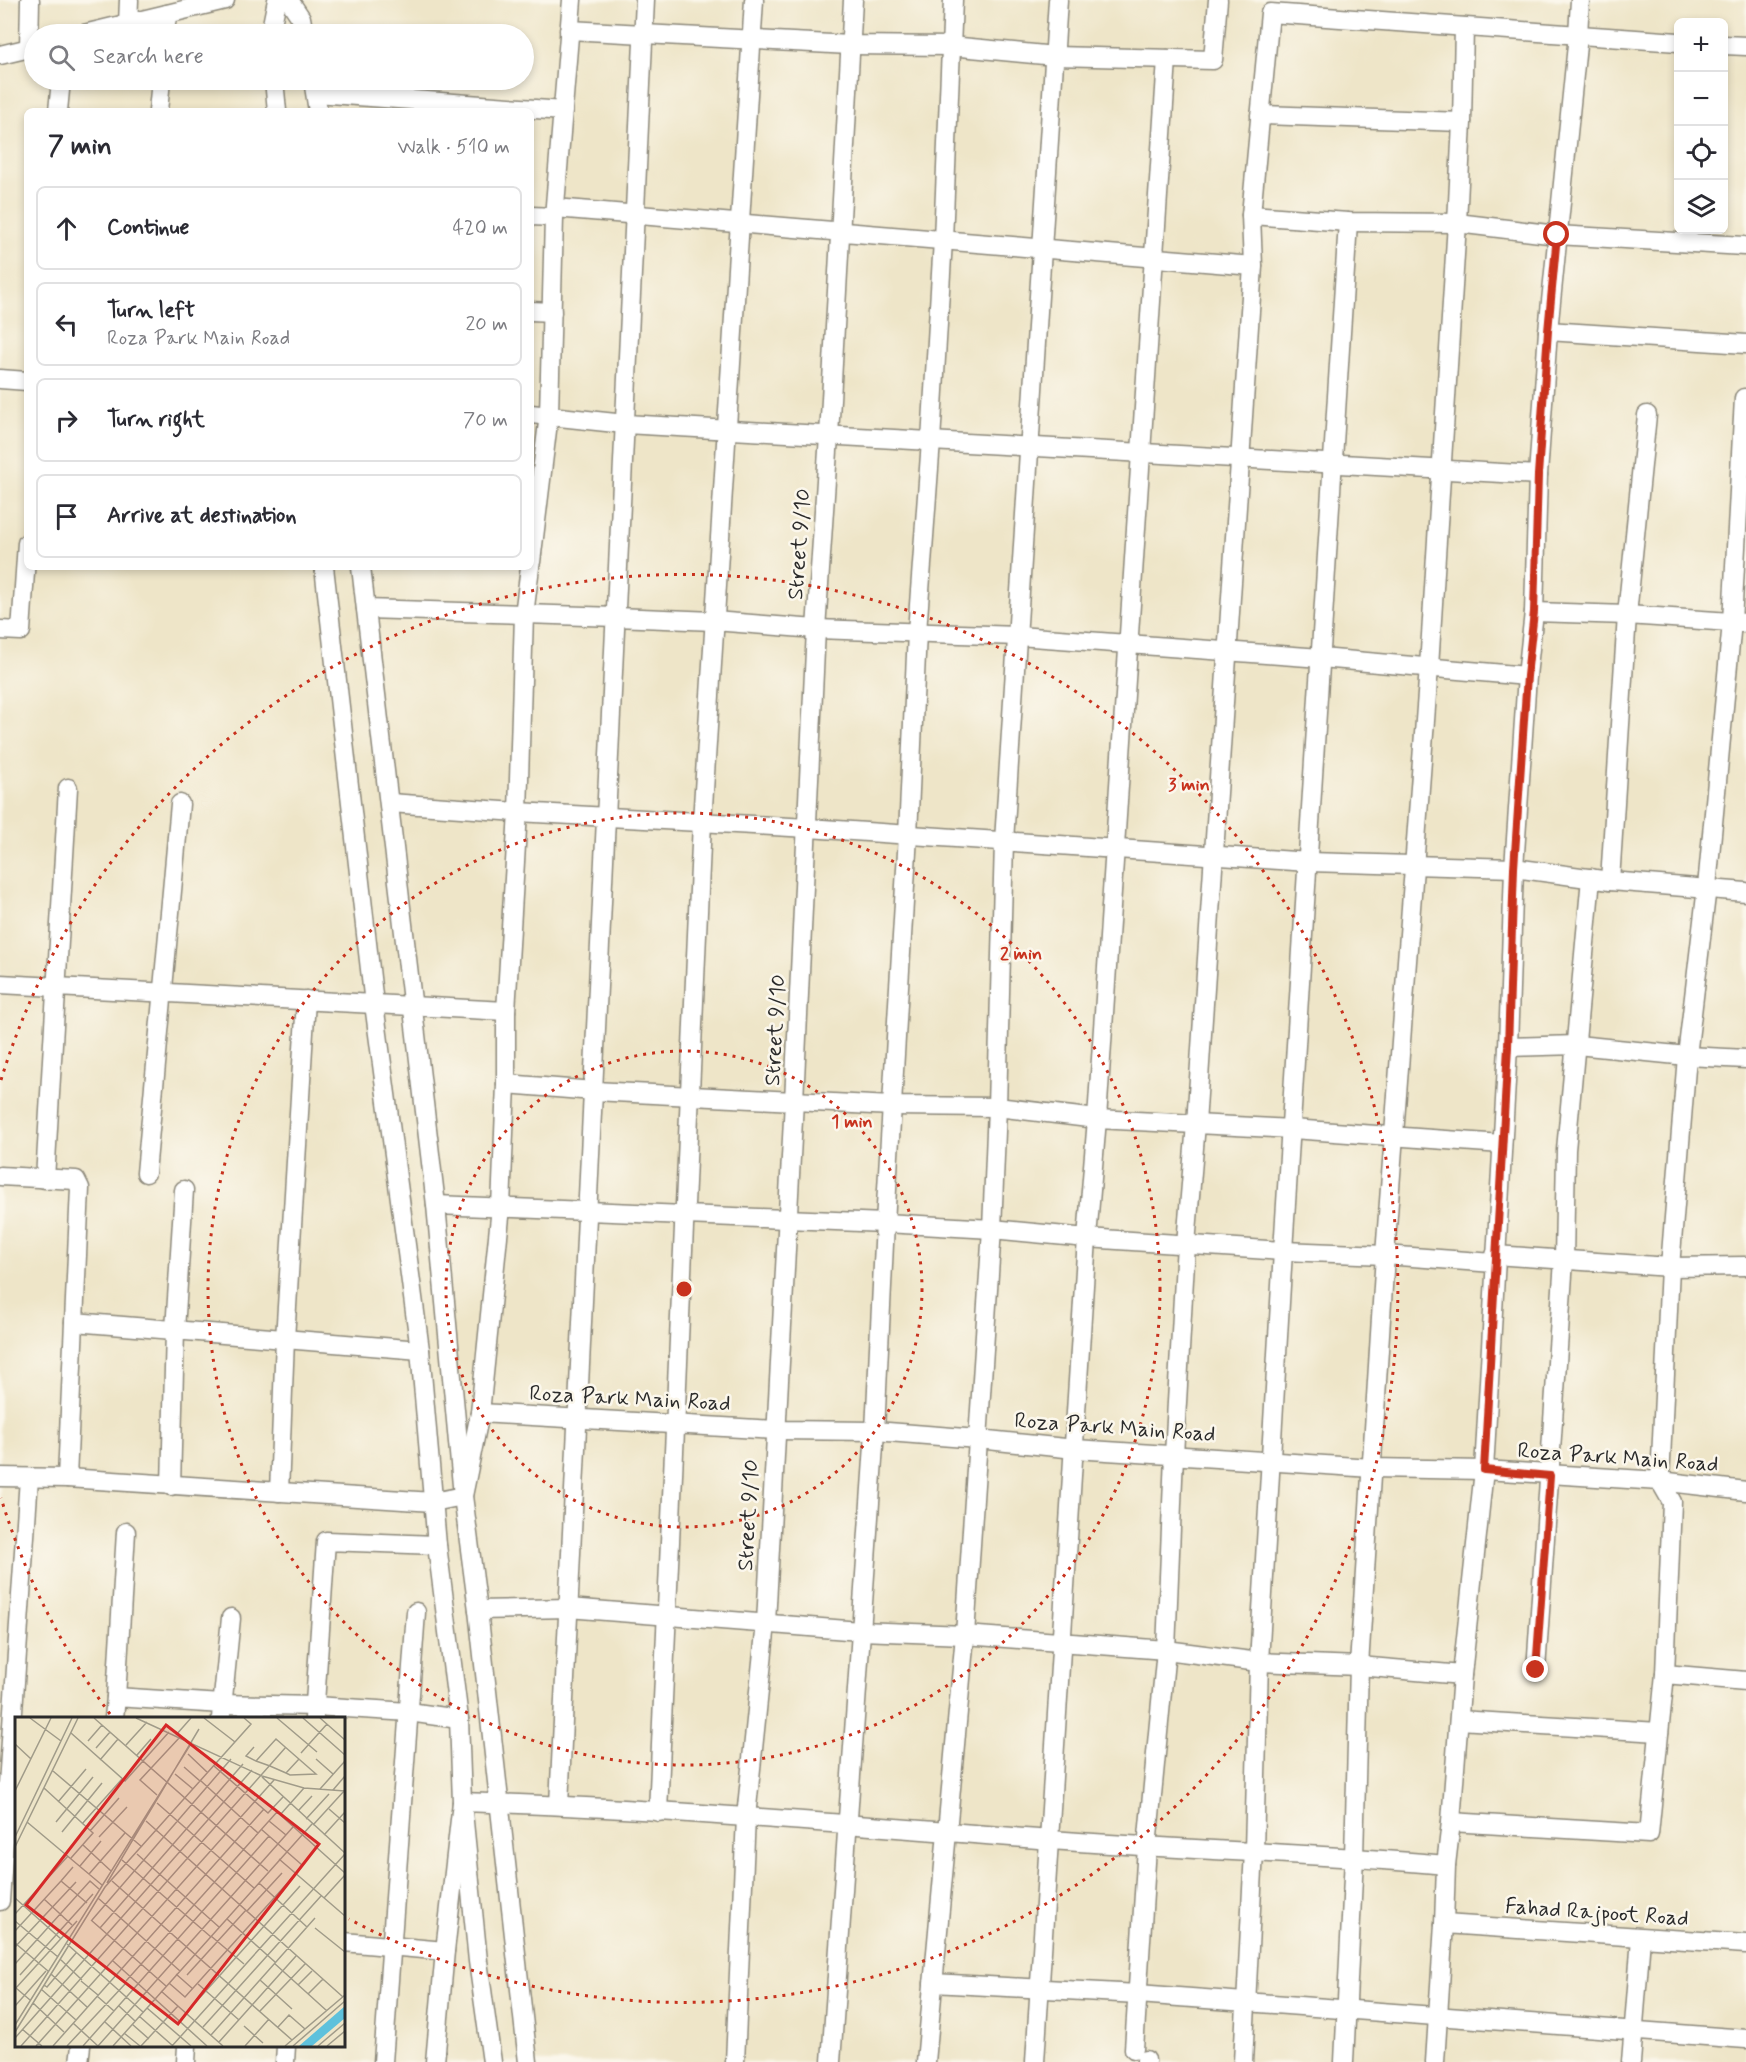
<!DOCTYPE html>
<html lang="en">
<head>
<meta charset="utf-8">
<style>
	body { margin:0; font-family:Mynerve,sans-serif; background:#f2f2f3; color:#2b2b33 }
	.controls { position:absolute; right:18px; top:18px; display:grid; overflow:hidden; border-radius:9px; box-shadow:0 3px 9px #0003 }
	.controls button { width:54px; height:54px; display:grid; place-items:center; padding:0; border:0; border-bottom:2px solid #e1e1e2; background:#fff; color:#2b2b33; font:30px sans-serif }
	.stop { position:absolute; width:18px; height:18px; margin:-14px; border:4px solid #c8321e; border-radius:50%; background:#fff }
	.stop.end { background:#c8321e; border-color:#fff; box-shadow:0 2px 6px #0008 }
	.list { margin:0; padding:0; list-style:none }
	h2 { display:flex; justify-content:space-between; align-items:center; height:78px; margin:0; padding:0 24px; font-size:26px }
	h2 small { font-size:20px; font-weight:400; color:#7c7c81 }
	.list li { display:grid; grid-template-columns:39px 1fr auto; gap:18px; align-items:center; box-sizing:border-box; height:84px; margin:0 12px 12px; padding:0 12px; border:2px solid #e1e1e2; border-radius:9px }
	.list b { display:block; font-size:22px; white-space:nowrap }
	.list p { margin:0; font-size:20px; white-space:nowrap; color:#7c7c81 }
	.list em { font-size:20px; font-style:normal; color:#7c7c81 }
	.icon { flex:none; width:33px; height:33px; fill:none; stroke:currentColor; stroke-width:2; stroke-linecap:round; stroke-linejoin:round }
	.map { position:relative; flex:none; width:1746px; height:2062px; overflow:hidden }
	.search { position:absolute; background:#fff; box-shadow:0 3px 9px #0003; left:24px; top:24px; width:510px; height:66px; display:flex; align-items:center; gap:15px; box-sizing:border-box; padding:0 21px; border-radius:33px; color:#7c7c81; font-size:22px }
	.panel { position:absolute; background:#fff; box-shadow:0 3px 9px #0003; left:24px; top:108px; width:510px; height:462px; border-radius:9px }
	.map>svg:first-child { display:block }
</style>
</head>
<body>
<div class="map">
<svg width="1746" height="2062" viewBox="0 0 1746 2062">
	<rect width="100%" height="100%" fill="#fbf7ec"/>
	<filter id="ink" filterUnits="userSpaceOnUse"><feTurbulence type="fractalNoise" baseFrequency=".0167" numOctaves="2"/><feDisplacementMap in="SourceGraphic" scale="12" xChannelSelector="R" yChannelSelector="G"/><feConvolveMatrix kernelMatrix="1 2 1 2 8 2 1 2 1" color-interpolation-filters="sRGB"/></filter>
	<filter id="wash" filterUnits="userSpaceOnUse"><feTurbulence type="fractalNoise" baseFrequency=".008" numOctaves="4" result="noise"/><feDisplacementMap in="SourceGraphic" scale="24" xChannelSelector="R" yChannelSelector="G"/><feGaussianBlur stdDeviation="1.35" result="paint"/><feColorMatrix in="noise" values="0 0 0 0 0 0 0 0 0 0 0 0 0 0 0 0 0 1.4 0 .05"/><feComposite in="paint" operator="in"/></filter>
	<g filter="url(#wash)">
		<rect width="100%" height="100%" fill="#eee5c8"/>
	</g>
	<g filter="url(#ink)">
		<g fill="none" stroke-linecap="round" stroke-linejoin="round">
			<g stroke="#8c887a" stroke-width="21">
				<g id="minor">
					<path d="M289 0 301 18 304 34"/>
					<path d="M128 24 129 0"/>
					<path d="M569 30 850 45 950 46 1055 56 1213 60 1218 0"/>
					<path d="M84 34 225 0"/>
					<path d="M165 34 167 14"/>
					<path d="M270 34 277 0"/>
					<path d="M1724 45 1746 46"/>
					<path d="M29 48 30 0"/>
					<path d="M0 55 34 47"/>
					<path d="M274 80 277 111"/>
					<path d="M313 80 318 111"/>
					<path d="M316 93 563 111"/>
					<path d="M58 111 61 80"/>
					<path d="M158 111 161 80"/>
					<path d="M1260 115 1462 122"/>
					<path d="M555 208 1253 266"/>
					<path d="M1251 215 1348 222 1457 223 1557 235 1744 246"/>
					<path d="M531 216 554 217"/>
					<path d="M531 311 552 312"/>
					<path d="M1548 331 1746 344"/>
					<path d="M0 379 27 381"/>
					<path d="M531 414 625 424 1538 475"/>
					<path d="M531 562 549 414 554 217 572 0"/>
					<path d="M324 567 374 1004 420 1350 437 1545 459 1719 462 1802 478 1961 492 2062"/>
					<path d="M366 609 616 617 714 621 816 629 1018 636 1321 658 1527 676"/>
					<path d="M1534 612 1627 615 1746 623"/>
					<path d="M0 630 21 631 27 543"/>
					<path d="M390 803 518 812 808 828 1309 862 1514 868 1610 881 1746 892"/>
					<path d="M1610 881 1627 615 1647 415"/>
					<path d="M0 984 506 1011"/>
					<path d="M1508 1047 1577 1045 1687 1056 1746 1059"/>
					<path d="M506 1084 594 1091 892 1106 997 1107 1097 1119 1292 1129 1502 1144"/>
					<path d="M146 1173 180 804"/>
					<path d="M0 1176 76 1180 80 1188 67 1478"/>
					<path d="M45 1179 68 788"/>
					<path d="M436 1205 885 1223 992 1229 1087 1238 1283 1251 1385 1255 1494 1263"/>
					<path d="M1495 1255 1670 1267 1746 1266"/>
					<path d="M74 1322 420 1350"/>
					<path d="M480 1413 776 1430 875 1431 978 1439 1075 1449 1372 1468 1484 1470 1660 1481 1746 1491"/>
					<path d="M0 1477 67 1478 433 1502 463 1496 436 1205 361 567"/>
					<path d="M171 1486 175 1330 184 1190"/>
					<path d="M279 1492 285 1339 306 1000"/>
					<path d="M478 1610 568 1608 860 1631 965 1635 1166 1650 1259 1662 1359 1666 1462 1675"/>
					<path d="M1536 1670 1564 1260 1566 1150 1591 878"/>
					<path d="M1665 1674 1746 1681"/>
					<path d="M116 1697 126 1532"/>
					<path d="M114 1718 116 1697 222 1704 315 1706 409 1712 459 1719"/>
					<path d="M221 1718 231 1618"/>
					<path d="M314 1718 326 1541 437 1545"/>
					<path d="M1459 1720 1659 1732"/>
					<path d="M559 1805 645 0"/>
					<path d="M658 1812 702 822 754 0"/>
					<path d="M1451 1822 1649 1834 1665 1674 1672 1502 1660 1481 1670 1267 1687 1056 1707 887 1732 622 1744 398"/>
					<path d="M0 1901 29 1478"/>
					<path d="M1444 1924 1746 1944"/>
					<path d="M344 1942 445 1951"/>
					<path d="M933 1983 1138 1994 1746 2039"/>
					<path d="M1134 2049 1147 1847 1166 1650 1174 1455 1186 1244 1196 1124 1253 266 1251 215 1270 13 1678 42"/>
					<path d="M79 2062 81 2046"/>
					<path d="M186 2062 187 2046"/>
					<path d="M285 2062 286 2046"/>
					<path d="M383 2062 416 1612"/>
					<path d="M435 2062 445 1951 462 1802C659 1808 854 1825 1050 1840 1182 1850 1314 1853 1446 1865"/>
					<path d="M528 2062 478 1610 463 1496 480 1413 501 1207 506 1084V1011L518 812 524 615 530 567"/>
					<path d="M735 2062 746 1817 766 1623 794 1101 816 629 829 436 853 0"/>
					<path d="M831 2062 875 1431 885 1223 908 835 917 632 931 441 943 240 953 0"/>
					<path d="M926 2062 965 1635 992 1229 997 1107 1004 841 1058 0"/>
					<path d="M1035 2062 1087 1238 1097 1119 1167 59"/>
					<path d="M1146 2062V2060"/>
					<path d="M1243 2062 1254 1851 1259 1662 1283 1251 1348 222"/>
					<path d="M1344 2062 1354 1857 1359 1666 1385 1255 1429 667 1457 223 1462 122 1464 27"/>
					<path d="M1435 2062 1444 1924 1446 1865 1451 1822 1462 1675 1484 1470 1508 1047 1514 868 1527 676 1534 612 1538 475 1548 331 1578 35 1580 0"/>
					<path d="M1631 2062 1641 1938"/>
				</g>
			</g>
			<use href="#minor" stroke="#fff" stroke-width="18"/>
		</g>
	</g>
	<g fill="none" stroke-linecap="round" stroke-linejoin="round" filter="url(#ink)">
		<path stroke="#c8321e" stroke-width="8" d="M1536 1670 1550 1476 1484 1470 1508 1047 1514 868 1527 676 1534 612 1538 475 1548 331 1557 235"/>
	</g>
	<g fill="none" stroke="#c8321e" stroke-width="3" stroke-dasharray="3 6">
		<circle cx="684" cy="1289" r="238"/>
		<circle cx="684" cy="1289" r="476"/>
		<path d="M110 1714A714 714 0 0 1 1 1498M1 1080A714 714 0 1 1 349 1919"/>
	</g>
	<g text-anchor="middle" stroke-width="5" stroke-linejoin="round" paint-order="stroke">
		<g font-size="22" fill="#2b2b2b" stroke="#fbf7ec">
			<text transform="translate(798 544) rotate(-86)" y="8">Street 9/10</text>
			<text transform="translate(774 1030) rotate(-87)" y="8">Street 9/10</text>
			<text transform="translate(630 1397) rotate(3)" y="8">Roza Park Main Road</text>
			<text transform="translate(1115 1426) rotate(4)" y="8">Roza Park Main Road</text>
			<text transform="translate(1618 1456) rotate(4)" y="8">Roza Park Main Road</text>
			<text transform="translate(747 1515) rotate(-87)" y="8">Street 9/10</text>
			<text transform="translate(1597 1911) rotate(4)" y="8">Fahad Rajpoot Road</text>
		</g>
	</g>
	<g transform="translate(15 1717)">
		<rect width="330" height="330" fill="#eee5c8"/>
		<path d="M330 289V301L297 329H284Z" fill="#5ec1dc"/>
		<path fill="none" stroke="#a09b89" stroke-width="1.5" d="M15 1 46 24M79 1 253 154M121 1 247 59 289 71 330 74M189 1 220 25M262 1 302 35M288 1 330 38M305 1 330 23M56 16 110 64 154 15M161 18 176 1M73 24 87 8M0 27 16 42M111 28 132 5M239 30 231 39 241 44 255 49 271 56 275 58 301 57 261 22 241 44M81 31 95 15M286 36 312 7M173 37 193 56M122 38 136 22M301 42 318 57M85 43 103 22M199 49 253 96 268 80M169 50 185 64M38 54 127 130M271 56 284 42M160 57 178 72M247 60 330 136M186 64 243 116M29 71 78 116 56 141M305 72 330 44M318 73 330 59M0 74 36 1M142 78 125 63 165 20M43 85 71 52M142 86 239 171M314 92 330 106M283 94 297 79M265 98 289 71M291 102 314 77M131 104 328 280M254 104 271 118M12 105 87 168M41 105 78 60M67 107 107 62M298 108 330 73M246 112 287 148M75 114 104 81M47 115 87 66M309 118 330 95M0 120 57 1M84 120 112 90M68 128 96 154M0 130 63 1M122 137 204 210M264 142 330 199M107 143 196 220M65 149 86 124M74 157 110 116M46 164 58 150M97 164 277 323M92 166 184 12M244 166 292 210M0 181 46 222M83 181 165 254M309 181 330 158M29 182 57 208M232 194 267 156M0 197 53 139M212 202 260 245M76 203 151 269M77 203 216 42M0 204 43 240M85 211 228 47M300 211 330 235M0 214 46 164 72 186M196 219 229 247M0 226 33 254M52 227 128 295M0 230 61 165M45 242 67 263M98 244 192 329M259 246 312 294M0 247 75 164 84 172M36 257 72 290M161 257 178 272M5 258 78 177M172 258 231 193M245 263 277 292M66 264 83 278M111 264 262 95 330 156M154 266 170 280 277 161M183 267 224 303M29 268 32 270 61 236M283 268 297 254M1 271 15 283M0 272 62 204M26 272 61 303M146 274 208 329M293 277 308 262M82 279 99 294M18 286 49 315M180 286 285 169M0 289 31 254M104 289 120 304M132 291 176 329M245 294 290 247M124 299 158 329M90 305 116 329M58 306 83 329M117 307 134 322M0 308 177 25M229 309 248 326M188 310 306 179M263 310 274 298 290 312M7 312 27 329M0 315 90 170 236 7 229 1M109 316 125 329M196 318 300 201M0 321 237 53M204 325 281 239M6 329 271 30M21 329 259 63M38 329 249 92M52 329 111 266M68 329 254 119M83 329 278 110M98 329 297 107M126 329 163 289M157 329 330 137M230 329 254 302M270 329 330 278M278 329 330 284M303 329 330 306M312 329 330 314"/>
		<path fill="#d62828" fill-opacity="0.15" stroke="#d62828" stroke-width="3" d="M151 8 304 127 163 307 11 188Z"/>
		<rect width="330" height="330" fill="none" stroke="#2b2b2b" stroke-width="3"/>
	</g>
	<circle cx="684" cy="1289" r="9" fill="#c8321e" stroke="#fbf7ec" stroke-width="3"/>
	<g font-size="18" text-anchor="middle" font-weight="bold" fill="#c8321e" stroke="#fbf7ec" stroke-width="5" stroke-linejoin="round" paint-order="stroke">
		<text x="1189" y="790">3 min</text>
		<text x="1021" y="959">2 min</text>
		<text x="852" y="1127">1 min</text>
	</g>
</svg>
<div class="controls">
<button>+</button>
<button>−</button>
<button><svg class="icon" aria-label="locate" viewBox="0 0 24 24"><circle cx="12" cy="12" r="6"/><path d="M12 2v4M12 18v4M2 12h4M18 12h4"/></svg></button>
<button><svg class="icon" aria-label="layers" viewBox="0 0 24 24"><path d="M12 4l9 5-9 5-9-5zM3 14l9 5 9-5"/></svg></button>
</div>
<div class="stop" style="left:1557px;top:235px"></div>
<div class="stop end" style="left:1536px;top:1670px"></div>
<div class="search"><svg class="icon" aria-label="search" viewBox="0 0 24 24"><circle cx="10" cy="10" r="6"/><path d="M15 15l6 6"/></svg>Search here</div>
<section class="panel">
<h2>7 min<small>Walk · 510 m</small></h2>
<ul class="list">
<li><svg class="icon" aria-label="ahead" viewBox="0 0 24 24"><path d="M12 20V5M6 11l6-6 6 6"/></svg><div><b>Continue</b></div><em>420 m</em></li>
<li><svg class="icon" aria-label="left" viewBox="0 0 24 24"><path d="M17 20v-9H6M10 6l-5 5 5 5"/></svg><div><b>Turn left</b><p>Roza Park Main Road</p></div><em>20 m</em></li>
<li><svg class="icon" aria-label="right" viewBox="0 0 24 24"><path d="M7 20v-9h11M14 6l5 5-5 5"/></svg><div><b>Turn right</b></div><em>70 m</em></li>
<li><svg class="icon" aria-label="arrive" viewBox="0 0 24 24"><path d="M6 21V4h12l-3 4 3 4H6"/></svg><div><b>Arrive at destination</b></div></li>
</ul>
</section>
</div>
</body>
</html>
